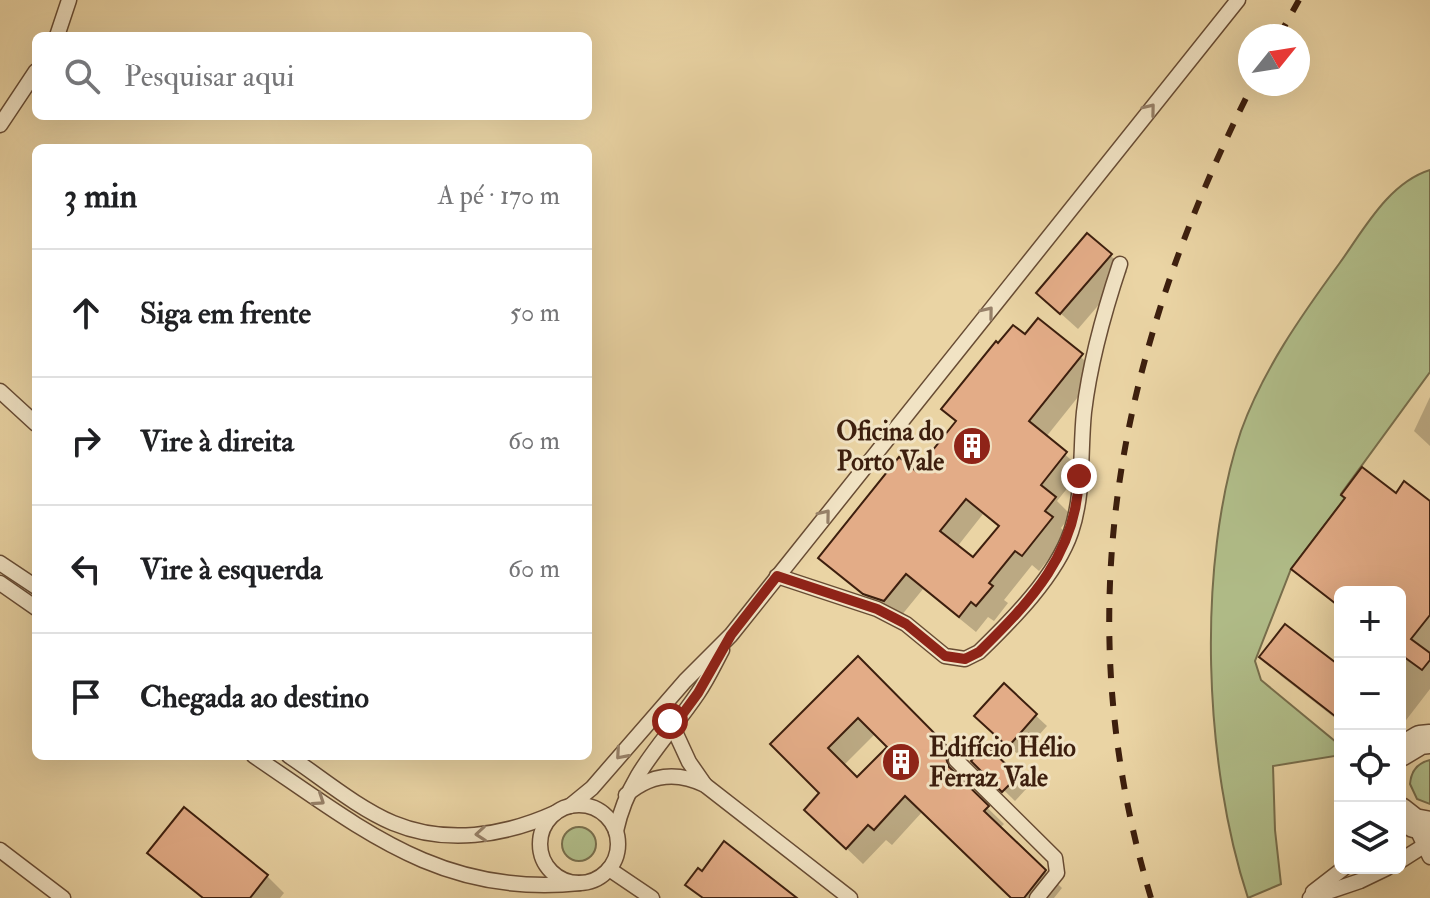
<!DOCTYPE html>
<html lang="pt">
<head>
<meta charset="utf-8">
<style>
	body { margin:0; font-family:"IM FELL Double Pica",serif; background:#f6f6f6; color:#202124 }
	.controls { position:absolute; right:24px; bottom:24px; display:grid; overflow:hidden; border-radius:12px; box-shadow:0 8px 32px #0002 }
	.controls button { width:72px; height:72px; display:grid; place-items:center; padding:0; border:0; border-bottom:2px solid #e0e0e0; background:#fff; color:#202124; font:40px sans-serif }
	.compass { position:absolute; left:1238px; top:24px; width:72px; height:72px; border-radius:50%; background:#fff; box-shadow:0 8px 32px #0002; rotate:60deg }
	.stop { position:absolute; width:24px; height:24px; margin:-18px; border:6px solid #8f2418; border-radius:50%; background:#fff }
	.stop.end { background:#8f2418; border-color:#fff; box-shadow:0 2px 8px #0008 }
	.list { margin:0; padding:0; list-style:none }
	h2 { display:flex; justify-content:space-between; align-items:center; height:104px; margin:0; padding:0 32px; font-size:34px }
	h2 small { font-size:26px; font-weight:400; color:#757577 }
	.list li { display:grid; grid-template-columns:52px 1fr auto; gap:24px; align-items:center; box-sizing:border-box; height:128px; padding:0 32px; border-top:2px solid #e0e0e0 }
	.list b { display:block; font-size:30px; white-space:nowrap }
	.list em { font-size:26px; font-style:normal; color:#757577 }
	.icon { flex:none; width:44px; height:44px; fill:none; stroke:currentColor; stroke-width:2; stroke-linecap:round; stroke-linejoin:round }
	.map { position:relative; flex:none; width:1430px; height:898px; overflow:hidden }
	.search { position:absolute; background:#fff; box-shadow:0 8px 32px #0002; left:32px; top:32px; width:560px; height:88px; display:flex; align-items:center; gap:20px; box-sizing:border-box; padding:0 28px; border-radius:12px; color:#757577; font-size:30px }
	.panel { position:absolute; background:#fff; box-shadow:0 8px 32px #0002; left:32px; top:144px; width:560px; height:616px; border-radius:12px }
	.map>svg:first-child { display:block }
</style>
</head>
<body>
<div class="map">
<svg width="1430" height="898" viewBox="0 0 1430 898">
	<rect width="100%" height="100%" fill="#ead4a4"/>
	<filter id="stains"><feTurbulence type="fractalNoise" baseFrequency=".0025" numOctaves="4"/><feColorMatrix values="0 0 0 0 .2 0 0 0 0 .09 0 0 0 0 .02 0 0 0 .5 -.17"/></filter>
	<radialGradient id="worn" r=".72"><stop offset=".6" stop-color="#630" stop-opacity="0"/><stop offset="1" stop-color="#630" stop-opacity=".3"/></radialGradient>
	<g fill="#b1be8a" stroke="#776e4c" stroke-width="2">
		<path d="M1430 170V372L1341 494 1345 498 1291 569 1255 661 1261 680 1336 742 1335 756 1273 766 1275 830 1281 884 1248 898C1204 765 1196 565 1241 431 1263 370 1301 316 1339 264 1363 231 1388 183 1430 170Z"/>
		<path d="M1430 760V804L1417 799 1410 784C1411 771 1417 763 1430 760Z"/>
		<circle cx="579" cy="844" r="17"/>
	</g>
	<g fill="#0003" fill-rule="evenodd">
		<path d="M1110 255 1127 272 1078 329 1038 293Z"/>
		<path d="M1039 321 1098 372 1046 437 1082 470 1057 501 1071 515 1061 528 1068 535 1039 571 1032 565 1004 600 1008 603 994 621 988 617 976 632 923 589 901 616 882 610 821 558 916 474ZM983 514 1000 528 973 560 957 547Z"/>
		<path d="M1430 397V446L1414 431Z"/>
		<path d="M1396 495 1430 504V689L1400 728V592H1340V609L1293 569Z"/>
		<path d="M1262 657 1340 669V722L1281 676Z"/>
		<path d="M858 659 968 769 962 776 965 786 1004 824 1000 828 1062 888 1054 898H1013L923 811 892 845 886 840 863 864 823 826 822 793 773 744ZM876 733 890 747 857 780 843 766Z"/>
		<path d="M1004 686 1047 726 1020 756 988 727Z"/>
		<path d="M986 748 1027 788 1015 801 974 761Z"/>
		<path d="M184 810 267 876 284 893 280 898H202L167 870 150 853Z"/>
	</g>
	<g fill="#e3ac87" stroke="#3d1f0e" stroke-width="2" fill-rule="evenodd">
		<path d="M1087 233 1112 254 1060 314 1036 293Z"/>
		<path d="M1038 318 1083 354 1029 421 1067 452 1041 485 1056 497 1045 511 1053 517 1022 556 1015 551 989 583 993 586 976 606 971 602 959 617 906 574 884 601 863 594 818 558 899 457 916 471 956 421 941 409 996 341 998 343 1013 325 1025 334ZM966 499 999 526 973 557 940 531Z"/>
		<path d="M1362 467 1396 493 1404 481 1430 501V615L1411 639 1430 653V660L1422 670 1400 654V592H1340V607L1291 569 1345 498 1341 495Z"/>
		<path d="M1285 624 1340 666V720L1259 657Z"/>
		<path d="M858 656 952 751 946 758 949 767 989 806 984 811 1046 870 1024 898H1011L905 796 874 830 868 825 846 849 804 810 819 793 770 744ZM858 718 887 747 857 777 828 748Z"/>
		<path d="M1004 683 1037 714 1008 747 974 716Z"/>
		<path d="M986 745 1018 776 1002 792 971 761Z"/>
		<path d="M184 807 268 875 250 898H203L147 853Z"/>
		<path d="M724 841 797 898H703L685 885 698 868 702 871Z"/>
	</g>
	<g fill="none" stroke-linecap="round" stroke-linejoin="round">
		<g stroke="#684c34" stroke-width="17">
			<g id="service">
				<path d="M57 36 69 0"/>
				<path d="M0 125 36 71"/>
				<path d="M0 391 36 424"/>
				<path d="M0 563 36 587"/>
				<path d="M777 576 877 609 906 624 945 656 965 659 979 652C1012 620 1056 576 1071 532 1084 494 1080 451 1084 412 1090 361 1104 312 1120 264"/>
				<path d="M0 583 36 608"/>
				<path d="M671 723 689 762 705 785"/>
				<path d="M254 756C361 828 442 898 580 883"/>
				<path d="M289 756C322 778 356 807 393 823 446 845 504 836 555 813"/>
				<path d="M956 760 1055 858 1057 873 1037 898"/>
				<path d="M626 795C650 774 677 771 705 785L850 898"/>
				<circle cx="579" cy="844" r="39"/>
				<path d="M570 806 592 788 685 681 731 635 1238 0"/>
				<path d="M1414 823 1430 857"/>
				<path d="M616 831C629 771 665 742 698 693 707 680 714 665 722 650"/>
				<path d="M0 850 63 898"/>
				<path d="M1400 861 1430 842"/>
				<path d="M609 869 652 898"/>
				<path d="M1313 892 1344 868"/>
				<path d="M1310 898 1360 881 1387 868"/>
			</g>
		</g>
		<g stroke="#684c34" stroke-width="31">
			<g id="minor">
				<path d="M1400 752 1420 740 1430 739"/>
				<path d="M1400 812 1414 823 1430 826"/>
			</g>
		</g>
		<use href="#service" stroke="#f1e3c4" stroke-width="14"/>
		<use href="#minor" stroke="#f1e3c4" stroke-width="28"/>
		<g stroke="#3d1f0e" stroke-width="6" stroke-dasharray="14 14" stroke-linecap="butt">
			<path d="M1279 36 1299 0"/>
			<path d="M1151 898C1064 609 1120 348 1253 84"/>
		</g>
	</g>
	<defs><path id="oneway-chevron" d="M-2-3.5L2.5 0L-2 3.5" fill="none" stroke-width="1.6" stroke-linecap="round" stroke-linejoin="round" transform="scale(2)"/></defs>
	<g stroke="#978169">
		<use href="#oneway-chevron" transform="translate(1150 109) rotate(-51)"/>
		<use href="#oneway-chevron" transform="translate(988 312) rotate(-51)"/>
		<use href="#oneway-chevron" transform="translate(825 515) rotate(-51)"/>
		<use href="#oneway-chevron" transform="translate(621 754) rotate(131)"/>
		<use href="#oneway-chevron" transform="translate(319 800) rotate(34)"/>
		<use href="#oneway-chevron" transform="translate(481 834) rotate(175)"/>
	</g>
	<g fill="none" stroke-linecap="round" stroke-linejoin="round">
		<path stroke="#8f2418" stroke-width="10" d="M670 721 673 727 698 693 731 635 777 576 877 609 906 624 945 656 965 659 979 652C1031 601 1077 553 1079 476"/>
	</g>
	<defs>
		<g id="building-disc" transform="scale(2)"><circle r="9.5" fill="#8f2418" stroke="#f1e3c4"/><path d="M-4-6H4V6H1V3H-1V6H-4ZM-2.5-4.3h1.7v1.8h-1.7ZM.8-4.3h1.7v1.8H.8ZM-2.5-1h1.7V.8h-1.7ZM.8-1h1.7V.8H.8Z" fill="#fff"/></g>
	</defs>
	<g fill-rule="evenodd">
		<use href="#building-disc" x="972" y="446"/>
		<use href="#building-disc" x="901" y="762"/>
	</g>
	<g text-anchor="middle" stroke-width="6" stroke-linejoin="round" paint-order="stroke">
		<g font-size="26" font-weight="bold" fill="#3d1f0e" stroke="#f1e3c4" text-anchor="end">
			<text x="944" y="440">Oficina do<tspan x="944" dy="30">Porto Vale</tspan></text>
			<text x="929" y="756" text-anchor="start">Edifício Hélio<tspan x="929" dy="30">Ferraz Vale</tspan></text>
		</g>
	</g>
	<rect width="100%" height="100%" filter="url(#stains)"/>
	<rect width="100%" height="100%" fill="url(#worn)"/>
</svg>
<div class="controls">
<button>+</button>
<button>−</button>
<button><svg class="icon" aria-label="locate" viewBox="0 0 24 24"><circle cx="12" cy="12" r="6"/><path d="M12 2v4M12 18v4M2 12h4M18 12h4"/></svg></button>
<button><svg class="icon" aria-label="layers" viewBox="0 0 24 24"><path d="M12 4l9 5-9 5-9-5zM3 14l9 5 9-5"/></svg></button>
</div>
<svg class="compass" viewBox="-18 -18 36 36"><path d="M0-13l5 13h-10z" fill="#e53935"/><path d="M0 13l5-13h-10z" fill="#757577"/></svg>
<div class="stop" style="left:670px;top:721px"></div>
<div class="stop end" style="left:1079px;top:476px"></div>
<div class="search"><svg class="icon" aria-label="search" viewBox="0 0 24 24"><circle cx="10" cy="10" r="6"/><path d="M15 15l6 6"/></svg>Pesquisar aqui</div>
<section class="panel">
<h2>3 min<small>A pé · 170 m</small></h2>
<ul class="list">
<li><svg class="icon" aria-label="ahead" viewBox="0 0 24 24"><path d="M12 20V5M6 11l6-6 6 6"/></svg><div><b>Siga em frente</b></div><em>50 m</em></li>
<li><svg class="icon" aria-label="right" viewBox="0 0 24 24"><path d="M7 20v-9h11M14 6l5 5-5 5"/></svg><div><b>Vire à direita</b></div><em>60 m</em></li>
<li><svg class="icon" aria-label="left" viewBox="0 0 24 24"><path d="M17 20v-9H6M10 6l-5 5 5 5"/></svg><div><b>Vire à esquerda</b></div><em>60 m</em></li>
<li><svg class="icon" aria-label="arrive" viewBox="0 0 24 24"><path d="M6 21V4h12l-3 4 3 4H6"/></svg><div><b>Chegada ao destino</b></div></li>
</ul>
</section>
</div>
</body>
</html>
